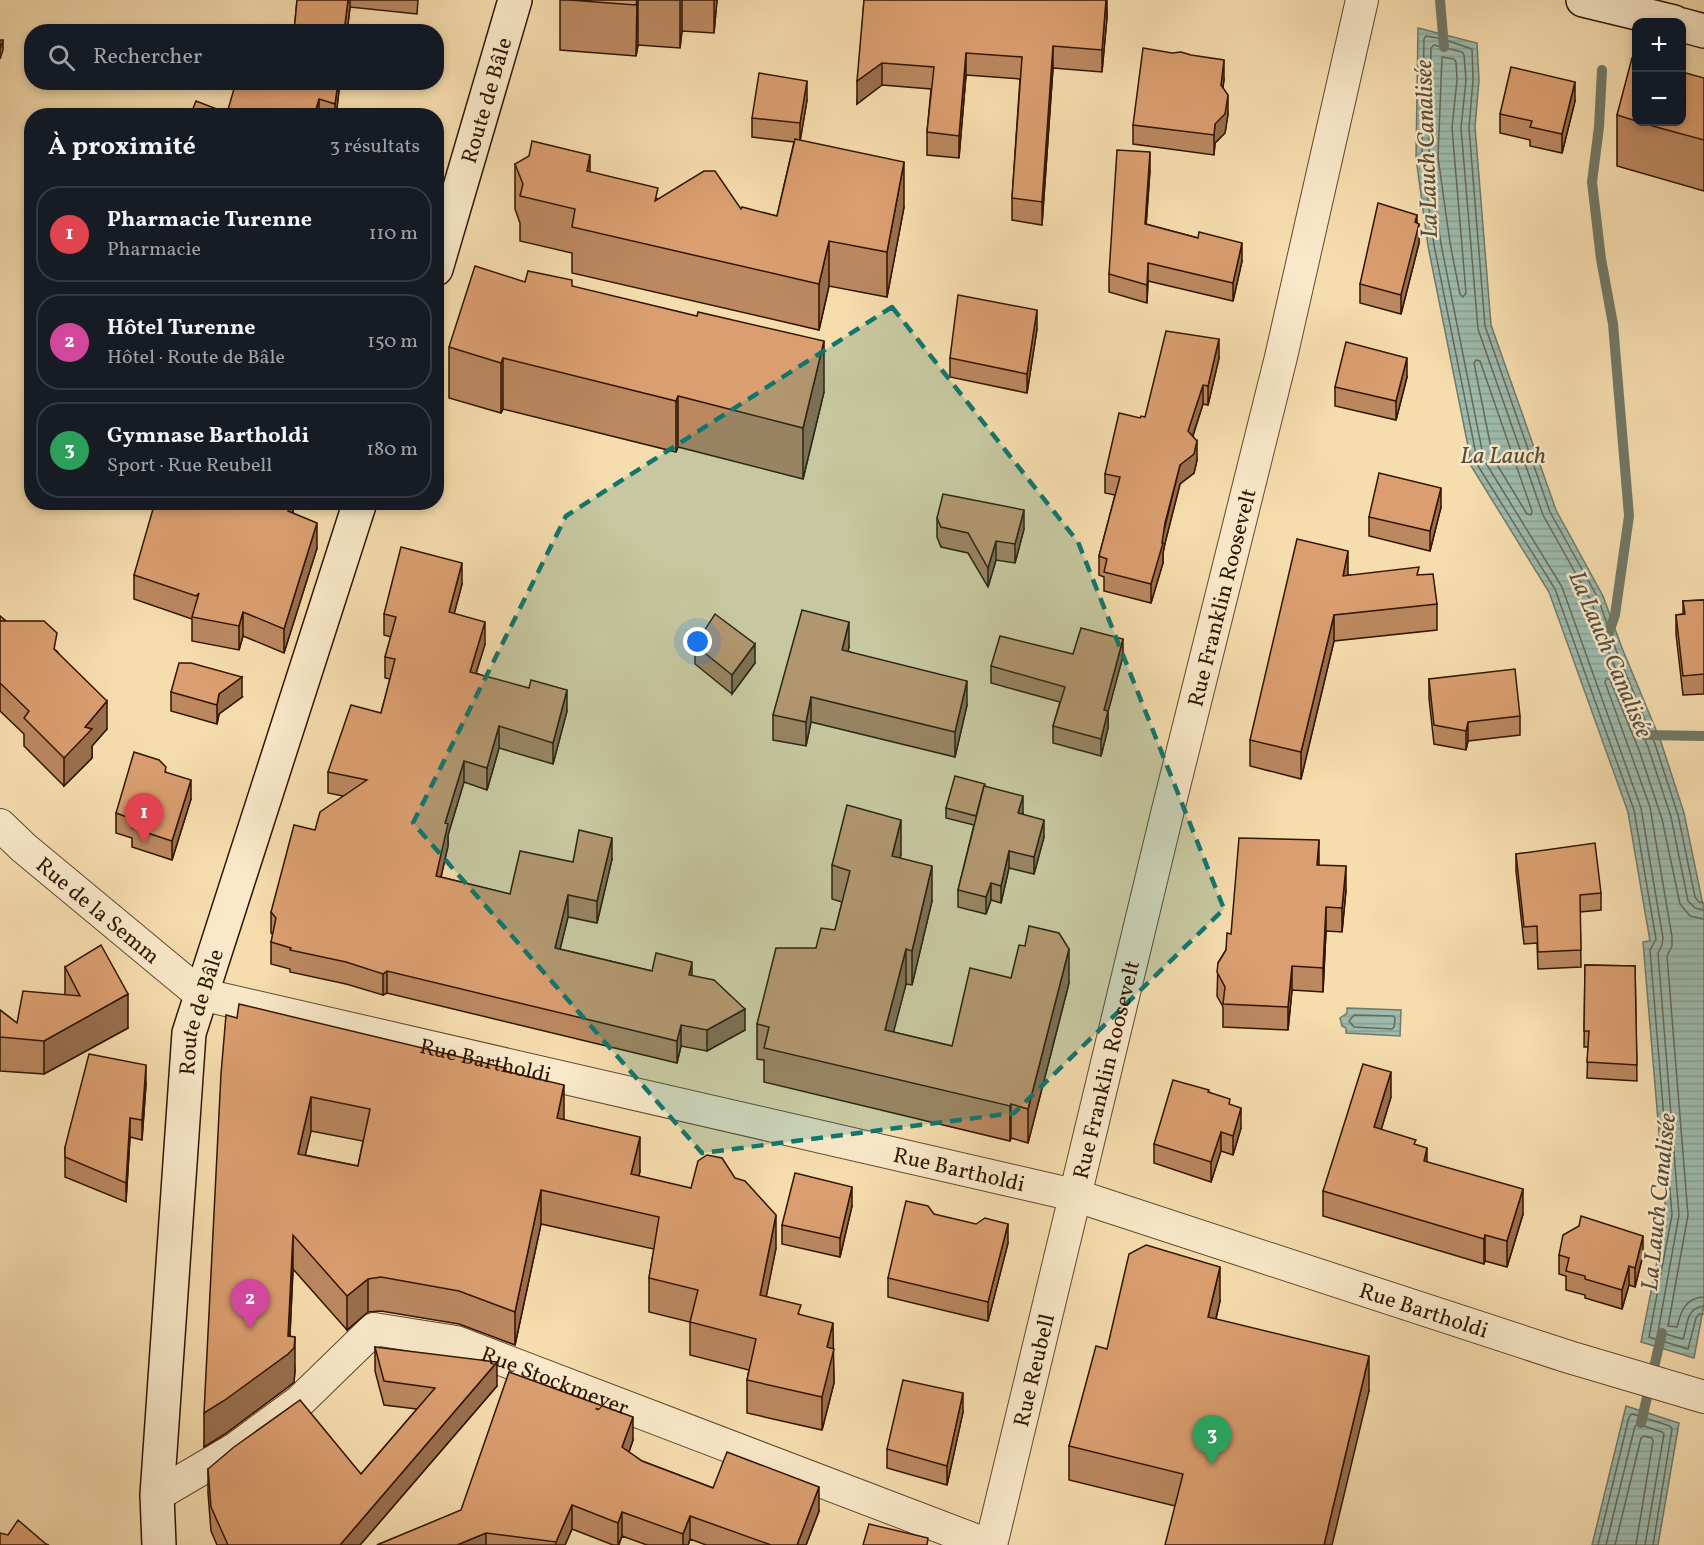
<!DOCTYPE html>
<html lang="fr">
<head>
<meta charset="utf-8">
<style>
	body { margin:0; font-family:Vollkorn,serif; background:#242831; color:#f1f3f6 }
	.controls { position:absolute; right:18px; top:18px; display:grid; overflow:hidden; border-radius:12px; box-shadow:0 3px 9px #0003 }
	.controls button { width:54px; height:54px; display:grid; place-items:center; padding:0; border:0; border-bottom:2px solid #363941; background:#171b24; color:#f1f3f6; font:30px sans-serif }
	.you { position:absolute; left:698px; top:642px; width:21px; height:21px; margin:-15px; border:4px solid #fff; border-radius:50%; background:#1a73e8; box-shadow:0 0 0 9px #1a73e833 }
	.badge { display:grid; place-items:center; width:39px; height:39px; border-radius:50%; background:#b45309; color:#fff; font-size:20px; font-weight:700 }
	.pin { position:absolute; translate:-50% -50px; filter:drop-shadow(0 2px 3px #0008) }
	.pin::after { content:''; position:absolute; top:32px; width:21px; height:18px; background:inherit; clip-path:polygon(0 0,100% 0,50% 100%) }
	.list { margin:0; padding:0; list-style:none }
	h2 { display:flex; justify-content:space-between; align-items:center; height:78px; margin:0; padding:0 24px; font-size:26px }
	h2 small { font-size:20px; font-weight:400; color:#9ea1a6 }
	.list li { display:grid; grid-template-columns:39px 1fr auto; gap:18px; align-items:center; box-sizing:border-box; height:96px; margin:0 12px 12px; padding:0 12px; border:2px solid #363941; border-radius:24px }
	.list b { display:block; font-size:22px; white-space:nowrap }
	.list p { margin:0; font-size:20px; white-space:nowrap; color:#9ea1a6 }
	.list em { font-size:20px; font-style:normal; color:#9ea1a6 }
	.icon { flex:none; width:33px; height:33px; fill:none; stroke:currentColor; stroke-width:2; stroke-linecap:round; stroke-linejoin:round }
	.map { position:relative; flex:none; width:1704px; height:1545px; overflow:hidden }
	.search { position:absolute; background:#171b24; box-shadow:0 3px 9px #0003; left:24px; top:24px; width:420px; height:66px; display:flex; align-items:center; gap:15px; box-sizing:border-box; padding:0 21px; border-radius:24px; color:#9ea1a6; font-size:22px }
	.panel { position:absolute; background:#171b24; box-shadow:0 3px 9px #0003; left:24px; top:108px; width:420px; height:402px; border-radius:24px }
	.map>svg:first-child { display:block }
</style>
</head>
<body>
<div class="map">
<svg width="1704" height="1545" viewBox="0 0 1704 1545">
	<defs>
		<pattern id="water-rules" width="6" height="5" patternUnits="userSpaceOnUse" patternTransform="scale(1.5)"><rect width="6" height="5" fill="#9dbbae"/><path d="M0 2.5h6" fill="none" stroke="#88a094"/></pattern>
	</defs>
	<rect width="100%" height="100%" fill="#f6ddae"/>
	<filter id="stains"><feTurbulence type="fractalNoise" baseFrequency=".00333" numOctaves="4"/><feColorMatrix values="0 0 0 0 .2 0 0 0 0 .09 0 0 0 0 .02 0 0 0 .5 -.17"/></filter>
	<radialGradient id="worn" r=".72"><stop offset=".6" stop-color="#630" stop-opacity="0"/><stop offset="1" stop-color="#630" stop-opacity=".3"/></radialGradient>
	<g fill="url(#water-rules)" stroke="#727968" stroke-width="1.5">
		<path d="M1418 28 1477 43 1479 80 1475 127 1491 325 1556 510 1603 596 1622 648 1661 742 1684 813 1704 910V1305L1694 1358 1641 1342 1666 1216 1643 942 1650 941 1628 812 1549 592 1468 461 1470 456 1428 246 1416 158Z"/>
		<path d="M1347 1008 1401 1010 1400 1036 1346 1033V1028L1342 1026 1340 1018 1347 1013Z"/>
		<path d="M1626 1406 1679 1423 1658 1545H1592Z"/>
	</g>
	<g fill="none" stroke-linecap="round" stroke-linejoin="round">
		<g stroke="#686857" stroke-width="1.5">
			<path d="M1442 57 1454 59 1456 62 1457 80 1452 128 1466 293 1463 297 1460 294 1450 243 1438 157Z"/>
			<path d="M1476 360 1480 361 1532 511 1531 515 1527 514 1493 458 1474 363Z"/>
			<path d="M1704 903 1699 902 1695 897 1678 815 1655 744 1616 650 1598 598 1550 512 1485 326 1469 128 1473 80 1472 49 1443 39 1426 36 1424 39 1422 158 1434 245 1476 454 1475 461 1555 589 1634 810 1656 939 1650 950 1672 1215 1649 1337 1688 1349 1696 1318 1699 1314H1704"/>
			<path d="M1704 910 1695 908 1688 901 1671 817 1648 747 1609 653 1591 601 1543 515 1478 329 1461 128 1466 80 1464 55 1462 52 1434 45 1431 48 1429 157 1441 244 1484 460 1562 587 1641 808 1663 938 1662 945 1658 953 1679 1215 1658 1332 1683 1339C1688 1326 1685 1308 1704 1306"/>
			<path d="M1704 919 1690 916 1680 904 1662 819 1639 750 1610 680 1607 678 1605 682 1650 807 1672 937V946L1667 956 1688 1215 1668 1326 1677 1327C1681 1311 1685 1298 1704 1297"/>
			<path d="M1354 1015 1393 1016 1395 1018 1394 1027 1392 1029 1354 1027 1349 1021Z"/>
			<path d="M1598 1545 1629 1417 1632 1414 1670 1426 1672 1429 1653 1545"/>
			<path d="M1606 1545 1635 1426 1638 1424 1662 1432 1664 1434 1645 1545"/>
			<path d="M1615 1545 1641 1438 1644 1436 1652 1438 1653 1441 1636 1545"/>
		</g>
		<g stroke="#727968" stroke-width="10">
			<path d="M1440 0 1444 47"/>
			<path d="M1602 70 1599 127 1592 182 1601 259 1613 324 1629 516 1615 615 1608 635"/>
			<path d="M1645 735 1704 736"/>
			<path d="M1641 1423 1662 1333"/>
		</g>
		<g stroke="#63472c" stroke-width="34">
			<g id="street">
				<path id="s1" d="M0 825 24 848 200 994 1074 1195 1569 1357 1704 1397"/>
				<path id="s2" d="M157 1495 235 1449 300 1401 374 1329 456 1342 988 1545"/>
				<path id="s3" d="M991 1545 1166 818 1281 357 1362 0"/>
			</g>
		</g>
		<g stroke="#321500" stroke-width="36">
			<g id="secondary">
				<path d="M1583 0 1674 22"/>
				<path d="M1682 25 1704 31"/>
				<path id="s4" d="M436 269 515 0"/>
				<path id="s5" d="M159 1545 157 1495 189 1033 360 502"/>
			</g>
		</g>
		<use href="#street" stroke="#f9e9ca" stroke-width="32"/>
		<use href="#secondary" stroke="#f9e9ca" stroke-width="33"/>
	</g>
	<g fill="#bb8860" stroke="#321500" stroke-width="1.5" fill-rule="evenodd">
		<path d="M297 0H418L417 14 350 7 347 32H294Z"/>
		<path d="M560 0H717L714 33 682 31 680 48 638 45 636 56 560 50Z"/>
		<path d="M864 0H1107V17L1102 72 1053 68 1042 225 1012 220V198L1020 79 966 75 959 158 927 155V132L931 89 882 85 857 104Z"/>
		<path d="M1636 59V122H1682L1704 78V191L1617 166V115Z"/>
		<path d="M1224 79 1223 87 1228 114 1225 133 1215 143 1214 155 1133 144V125Z"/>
		<path d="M340 82 336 116H190L227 113Z"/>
		<path d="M807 100 800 140 904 207 887 297 829 286 819 330 572 273V253L520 241V223L515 209V164L590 172 658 199 741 209 777 216 794 142 752 137V118Z"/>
		<path d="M1575 101 1562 153 1530 146V140L1500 133V114Z"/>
		<path d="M1150 170 1146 224 1198 238 1242 261 1233 301 1148 281 1147 303 1109 292V274Z"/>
		<path d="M1417 223 1419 243 1401 314 1360 303V284Z"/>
		<path d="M572 286 824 392 803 479 678 447 676 452 503 409 501 413 449 398V347Z"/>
		<path d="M1037 329 1027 393 950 377V358Z"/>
		<path d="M1219 358 1208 405 1203 404 1193 436 1197 460 1194 473 1180 484 1165 543 1163 553V563L1151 603 1104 591V577L1099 575V556L1115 495 1105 493V474L1140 418 1145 417Z"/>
		<path d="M1407 377 1396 420 1335 406V387Z"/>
		<path d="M293 502V513L317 548 284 653 243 636 239 650 192 641V619L134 599V575L171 506Z"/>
		<path d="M1441 507 1430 551 1369 536V517Z"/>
		<path d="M937 518 1024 529 1015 563 996 560 988 587 968 553 941 547 937 537Z"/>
		<path d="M1348 575H1419L1437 604V630L1334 641 1301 779 1250 766V740Z"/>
		<path d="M462 584 454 614 485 644 476 673 567 711 553 764 499 748 487 790 464 782 448 835V846L441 877 510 894 573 862 612 859 597 923 568 917 560 949 652 971 692 976 745 1030 707 1051 681 1046 677 1063 387 993 383 995 346 984 290 972V969L271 964V942L273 935 271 933V912L315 830 343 796 328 793V772L381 713 390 679 385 678V657L391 637 384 635V614Z"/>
		<path d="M1704 600V694L1683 695 1676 634V615L1683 614V601Z"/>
		<path d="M0 616 6 621 57 651 107 729 92 746V758L64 786 24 746V734L0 711Z"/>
		<path d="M695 645 755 663 732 694 695 664Z"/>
		<path d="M849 647 848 651 967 705 955 757 811 722 806 746 773 740V715Z"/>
		<path d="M1073 654 1123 656 1108 711V728L1101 756 1053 743V726L1060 702 991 683V666Z"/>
		<path d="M1429 679 1520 716V735L1468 741 1466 750 1434 744 1429 698Z"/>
		<path d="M171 692 242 697 219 714 217 724 171 711Z"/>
		<path d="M166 772 191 799 172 860 132 847V838L116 833V813Z"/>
		<path d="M985 786 1023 813V814L1044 837 1034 874 1009 868 1001 903 991 900 986 914 958 907V890L974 825 946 818V808Z"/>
		<path d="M901 854 900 858 932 901 912 985 906 984 893 1032 952 1046 1011 978 1069 983 1028 1143 1011 1138 1010 1141 764 1082V1060L757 1059V1024L816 948 835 930 842 902 832 899V865Z"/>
		<path d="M1516 854 1601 893V910L1580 912 1581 967 1538 969 1537 943 1524 944 1516 871Z"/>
		<path d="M1319 865 1346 890 1342 932 1326 931 1323 992 1292 990 1288 1030 1223 1027V1007L1217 996 1218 963 1226 950 1231 934Z"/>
		<path d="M1585 965 1635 966 1637 1081 1587 1078 1588 1047H1584Z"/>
		<path d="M65 967 128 1028 44 1074 0 1071V1010L17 1023 65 995Z"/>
		<path d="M237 1018 506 1071 563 1120 640 1171 639 1176 776 1248 766 1296 801 1315 833 1349 834 1383 822 1430 747 1413V1380L749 1370 690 1355V1322L649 1312V1278L654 1249 541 1224 515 1345 459 1324 381 1311 368 1312 347 1330 293 1269 290 1336 295 1370 294 1382 288 1387 225 1434 204 1447ZM311 1131 363 1141 358 1166 305 1155Z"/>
		<path d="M146 1084 142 1140 130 1137 126 1202 65 1177V1147Z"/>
		<path d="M1209 1092 1230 1105 1241 1128 1233 1155 1221 1151 1211 1182 1154 1163V1144Z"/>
		<path d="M1391 1097 1381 1130 1416 1145 1427 1162 1523 1214 1507 1267 1485 1261 1484 1264 1323 1216V1191Z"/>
		<path d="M852 1206 840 1257 782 1244V1225Z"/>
		<path d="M1008 1243 988 1321 888 1297V1278Z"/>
		<path d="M1559 1255H1643L1635 1287 1629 1285 1622 1309 1585 1298V1295L1566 1290V1276L1559 1274Z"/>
		<path d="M1220 1301 1216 1319 1369 1391 1175 1506 1069 1480V1446L1107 1349Z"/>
		<path d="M375 1347 497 1386 360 1545H217L211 1531 208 1493V1469L361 1474 417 1409 384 1405 375 1371Z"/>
		<path d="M963 1412 947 1485 887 1468V1449Z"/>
		<path d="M633 1440 629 1452 642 1461 713 1488 819 1511 806 1545H706L690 1539 688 1545H647L622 1536 619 1545H613L572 1529 565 1545H377Z"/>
	</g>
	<g fill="#996f4e" stroke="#321500" stroke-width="1.5">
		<path d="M348 0H350V7L347 32H344Z"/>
		<path d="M637 0H638V45L636 56Z"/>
		<path d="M680 0H682V31L680 48Z"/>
		<path d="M714 0H717L714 33Z"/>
		<path d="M1106 0 1107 17 1102 72V50Z"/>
		<path d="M3 40V50L0 59V49Z"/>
		<path d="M1053 46V68L1042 225V202Z"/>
		<path d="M966 53V75L959 158V136Z"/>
		<path d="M1224 60V79L1221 104V85Z"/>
		<path d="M882 63V85L857 104V81Z"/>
		<path d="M807 81V100L800 142V123Z"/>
		<path d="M338 82H340L336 116H335V104Z"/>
		<path d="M1575 82V101L1562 153V134Z"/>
		<path d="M1228 95V114L1225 133 1215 143 1214 155V135L1215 124Z"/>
		<path d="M319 99V116H314Z"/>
		<path d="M1150 152V170L1145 242V224Z"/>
		<path d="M590 155V201L587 171Z"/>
		<path d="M904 162V207L887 297V252Z"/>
		<path d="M1417 215V231L1419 224V243L1401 314V295Z"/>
		<path d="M829 241V286L819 330V284Z"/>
		<path d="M1242 243V261L1233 301V283Z"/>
		<path d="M1148 263V281L1147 303V285Z"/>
		<path d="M1037 310V329L1027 393V374Z"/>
		<path d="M1219 339V358L1208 405V386Z"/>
		<path d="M824 341V392L803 479V428Z"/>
		<path d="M503 358V409L501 413V363Z"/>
		<path d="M1407 358V377L1396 420V401Z"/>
		<path d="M1203 385V404L1188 450V431Z"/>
		<path d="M678 396V447L676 452V401Z"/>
		<path d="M1197 441V460L1194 473 1180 484 1165 543 1163 553V563L1151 603V584L1180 465Z"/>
		<path d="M1441 488V507L1430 551V531Z"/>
		<path d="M291 502H293V521L288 511Z"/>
		<path d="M1024 510V529L1015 563V544Z"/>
		<path d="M317 523V548L284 653V629Z"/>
		<path d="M996 541V560L988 587V568Z"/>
		<path d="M1348 551V578L1343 576Z"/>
		<path d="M462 563V584L449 633V612Z"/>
		<path d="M243 612V636L239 650V626Z"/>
		<path d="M1334 615V641L1301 779V752Z"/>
		<path d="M485 622V644L470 693V672Z"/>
		<path d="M849 622V647L842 674V650Z"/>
		<path d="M1123 639V656L1104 727V710Z"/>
		<path d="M755 644V663L732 694V675Z"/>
		<path d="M242 677V697L219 714 217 724V705L219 694Z"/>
		<path d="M967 681V705L955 757V732Z"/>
		<path d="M567 690V711L553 764V743Z"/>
		<path d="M811 697V722L806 746V722Z"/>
		<path d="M107 701V729L92 746V758L64 786V758L85 727Z"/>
		<path d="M1108 711V728L1101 756V739Z"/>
		<path d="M1468 722V741L1466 750V731Z"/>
		<path d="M499 726V748L487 790V768Z"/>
		<path d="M464 761V782L448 835V846L436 898V876L445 823Z"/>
		<path d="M191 780V799L172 860V841Z"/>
		<path d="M1023 796V813L1018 829V813Z"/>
		<path d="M901 820V854L892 890V856Z"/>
		<path d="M1044 820V837L1034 874V857Z"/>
		<path d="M612 838V859L597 923V901Z"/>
		<path d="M1319 840V864L1317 889V865Z"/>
		<path d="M1009 851V868L1001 903V886Z"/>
		<path d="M932 866V901L912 985V951Z"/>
		<path d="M1346 866V890L1342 932V908Z"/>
		<path d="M991 883V900L986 914V897Z"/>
		<path d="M568 895V917L555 969V948Z"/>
		<path d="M1326 907V931L1323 992V968Z"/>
		<path d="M906 949V984L885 1065V1030Z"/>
		<path d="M1069 949V983L1028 1143V1109Z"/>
		<path d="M692 962V983L689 975Z"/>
		<path d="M1292 966V990L1288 1030V1007Z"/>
		<path d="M387 971V993L383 995V974Z"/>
		<path d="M128 994V1028L44 1074V1041Z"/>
		<path d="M745 1009V1030L707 1051V1030Z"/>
		<path d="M681 1025V1046L677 1063V1041Z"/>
		<path d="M146 1065V1084L142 1140V1120Z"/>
		<path d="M1391 1072V1097L1374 1153V1127Z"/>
		<path d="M564 1085V1119L557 1152V1118Z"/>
		<path d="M311 1097V1131L298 1187V1154Z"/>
		<path d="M1011 1104V1138L1010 1141V1106Z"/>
		<path d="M1241 1108V1128L1233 1155V1136Z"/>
		<path d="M130 1118V1137L126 1202V1183Z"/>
		<path d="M1221 1132V1151L1211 1182V1162Z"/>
		<path d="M640 1137V1171L631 1207V1174Z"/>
		<path d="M1427 1148V1174L1424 1161Z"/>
		<path d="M852 1187V1206L840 1257V1238Z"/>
		<path d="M1523 1189V1214L1507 1267V1241Z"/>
		<path d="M541 1190V1224L515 1345V1312Z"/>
		<path d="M776 1215V1248L760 1328V1295Z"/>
		<path d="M1008 1224V1243L988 1321V1302Z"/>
		<path d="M293 1235V1269L289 1353 295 1337V1370L294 1382 288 1387 225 1434 204 1447V1413L288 1336Z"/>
		<path d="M1485 1235V1261L1484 1264V1239Z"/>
		<path d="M1643 1236V1255L1635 1287V1268Z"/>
		<path d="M1629 1266V1285L1622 1309V1290Z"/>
		<path d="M1220 1267V1301L1208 1351V1317Z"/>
		<path d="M368 1279V1312L347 1330V1296Z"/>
		<path d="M833 1323 834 1383 822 1430V1397L827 1347Z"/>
		<path d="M1369 1356V1391L1332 1545H1324Z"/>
		<path d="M497 1362V1386L360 1545H340Z"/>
		<path d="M963 1393V1412L947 1485V1466Z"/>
		<path d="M633 1417V1440L622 1471V1447Z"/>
		<path d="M819 1487V1511L806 1545H797Z"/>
		<path d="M572 1505V1529L565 1545H556V1542Z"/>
		<path d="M622 1512V1536L618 1545V1523Z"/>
		<path d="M690 1516V1539L688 1545H683V1534Z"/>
		<path d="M486 1533V1545H457Z"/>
	</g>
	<g fill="#da9e70" stroke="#321500" stroke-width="1.5" fill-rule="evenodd">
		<path d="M297 0H348L344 32H294Z"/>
		<path d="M569 0H637L636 5Z"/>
		<path d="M864 0H1106L1102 50 1053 46 1042 202 1012 198 1022 57 966 53 959 136 927 132 934 67 882 63 857 81Z"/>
		<path d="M0 40H3L0 49Z"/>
		<path d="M1143 48 1172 53 1181 52 1191 55 1224 60 1221 85 1228 95 1225 114 1215 124 1214 135 1133 125Z"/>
		<path d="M1632 58 1636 59V121L1617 115Z"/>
		<path d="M1511 67 1575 82 1562 134 1530 127 1532 121 1500 114Z"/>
		<path d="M1682 72 1704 78V140L1638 122H1682Z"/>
		<path d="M759 73 807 81 800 123 752 118Z"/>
		<path d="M236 82H338L335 104 319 99 314 116H190L196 101 227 113Z"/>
		<path d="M795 139 904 162 887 252 829 241 819 284 572 227 575 209 520 196 523 184 515 164 529 156 532 141 590 155 587 171 658 188 655 201 704 171H715L741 209 742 207 777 216Z"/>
		<path d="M1117 150 1150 152 1145 224 1198 238 1199 232 1242 243 1233 283 1148 263 1147 285 1109 274Z"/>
		<path d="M1378 203 1417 215 1415 222 1419 224 1401 295 1360 284Z"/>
		<path d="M475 266 525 282 528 271 572 280V286L697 316 698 312 824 341 803 428 678 396 676 401 503 358 501 363 449 347Z"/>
		<path d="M958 295 1037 310 1027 374 950 358Z"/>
		<path d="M1166 331 1219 339 1208 386 1203 385 1188 431 1197 441 1194 454 1180 465 1165 523 1162 543H1163L1151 584 1104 572 1107 559 1099 556 1120 477 1105 474 1119 413 1140 418 1141 416 1145 417Z"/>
		<path d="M1346 342 1407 358 1396 401 1335 387Z"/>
		<path d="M1379 473 1441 488 1430 531 1369 517Z"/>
		<path d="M943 494 1024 510 1015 544 996 541 988 568 968 533 941 527 937 518Z"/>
		<path d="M155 502H162L171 506 172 502H291L288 511 317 523 284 629 243 612 239 626 192 617 199 593 196 596 134 575Z"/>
		<path d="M1297 539 1348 551 1343 576 1419 567 1417 575 1433 574 1437 604 1334 615 1301 752 1250 740Z"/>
		<path d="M401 547 462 563 449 612 485 622 470 672 529 688 531 680 567 690 553 743 499 726 487 768 464 761 445 823 448 824 436 876 510 894 520 851 573 862 579 830 612 838 597 901 568 895 555 948 652 971 656 953 692 962 689 975 714 980 745 1009 707 1030 681 1025 677 1041 387 971 383 974 346 962 290 950 291 948 271 942 276 918 271 912 294 825 315 830 320 812 367 780 328 772 351 705 381 713 395 659 385 657 396 617 384 614Z"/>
		<path d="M1704 600V674L1683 676 1676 615 1685 614 1683 601Z"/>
		<path d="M802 610 849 622 842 650 967 681 955 732 811 697 806 722 773 715Z"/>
		<path d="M715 614 755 644 732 675 695 645Z"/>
		<path d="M0 616 6 621H0Z"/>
		<path d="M0 621H44L57 633 54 649 107 701 85 727 92 729 64 758 24 718 29 711 0 683Z"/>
		<path d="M1081 628 1123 639 1104 710 1108 711 1101 739 1053 726 1065 687 991 666 1000 636 1073 654Z"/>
		<path d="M179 663H191L242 677 219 694 217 705 171 692Z"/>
		<path d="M1515 669 1520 716 1468 722 1466 731 1434 725 1429 679Z"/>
		<path d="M134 752 159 760 166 767 165 772 191 780 172 841 132 828 135 820 116 813Z"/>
		<path d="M955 776 985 784V786H984L976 816 946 808Z"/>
		<path d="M984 786 1023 796 1018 813 1044 820 1034 857 1009 851 1001 886 991 883 986 897 958 890Z"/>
		<path d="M847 805 901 820 892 856 932 866 912 951 906 949 885 1030 952 1046 970 968 1011 978 1019 945 1025 946 1029 926 1059 933 1069 949 1028 1109 1011 1104 1010 1106 764 1048 769 1027 757 1024 776 948H816L821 928 835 930 850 871 832 865Z"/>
		<path d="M1239 838 1319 840 1317 865 1346 866 1342 908 1326 907 1323 968 1292 966 1288 1007 1223 1004 1225 987 1217 972 1218 963 1226 950 1227 933 1231 934Z"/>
		<path d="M1595 843 1601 893 1580 895 1581 950 1538 952 1537 926 1524 927 1516 854Z"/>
		<path d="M101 945 128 994 44 1041 0 1037V1010L17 1023 23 991 80 996 65 967Z"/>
		<path d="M1585 965 1635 966 1637 1065 1587 1062 1589 1031H1584Z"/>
		<path d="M239 1004 506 1068 505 1071 564 1085 557 1118 640 1137 631 1174 691 1188 698 1161 707 1155 722 1158 735 1178 745 1181 776 1215 760 1295 801 1305 798 1314 833 1323 827 1347 834 1349 822 1397 747 1380 756 1339 690 1322 698 1290 649 1278 659 1217 541 1190 515 1312 459 1291 381 1277 368 1279 347 1296 293 1235 288 1336 295 1337 294 1348 288 1354 225 1400 204 1413 221 1074 226 1015 237 1018ZM311 1097 370 1109 358 1166 298 1154Z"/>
		<path d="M89 1054 146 1065 142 1120 130 1118 126 1183 65 1157V1147Z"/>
		<path d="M1363 1064 1391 1072 1374 1127 1416 1140 1414 1144 1427 1148 1424 1161 1523 1189 1507 1241 1485 1235 1484 1239 1323 1191Z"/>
		<path d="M1173 1080 1209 1090 1208 1092 1230 1099 1229 1104 1241 1108 1233 1136 1221 1132 1211 1162 1154 1144Z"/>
		<path d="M795 1173 852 1187 840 1238 782 1225Z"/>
		<path d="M906 1201 928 1206 934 1214 976 1224 985 1218 1008 1224 988 1302 888 1278Z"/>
		<path d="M1581 1216 1643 1236 1635 1268 1629 1266 1622 1290 1585 1279V1276L1566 1271 1569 1258 1559 1255 1563 1235 1579 1226Z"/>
		<path d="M1146 1245 1220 1267 1208 1317 1369 1356 1324 1545H1165L1183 1474 1069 1446 1096 1346 1107 1349 1129 1254Z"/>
		<path d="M375 1347 497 1362 340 1545H228L211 1507 208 1469 234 1447 300 1400 361 1474 435 1388 384 1381Z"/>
		<path d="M509 1372 633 1417 622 1447 642 1461 713 1488 727 1452 819 1487 797 1545H771L690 1516 683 1534 622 1512 618 1523 572 1505 556 1542 486 1533 457 1545H377L461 1510Z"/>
		<path d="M903 1380 963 1393 947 1466 887 1449Z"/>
		<path d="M18 1520 46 1544 49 1545H0V1533L8 1535Z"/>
		<path d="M869 1524 928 1538 927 1545H863Z"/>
	</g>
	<path fill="#0f766e" fill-opacity="0.2" stroke="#0f766e" stroke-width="4.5" stroke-dasharray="12 8" stroke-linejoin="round" d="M892 307 1078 542 1224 909 1014 1113 702 1153 413 823 566 516Z"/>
	<g text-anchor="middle" stroke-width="5" stroke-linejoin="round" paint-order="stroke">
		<g font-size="22" fill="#321500" stroke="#f9e9ca">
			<text dy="8" stroke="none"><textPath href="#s4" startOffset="176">Route de Bâle</textPath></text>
			<text dy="8" stroke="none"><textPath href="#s3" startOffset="975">Rue Franklin Roosevelt</textPath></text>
			<text dy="8" stroke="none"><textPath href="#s1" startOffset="130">Rue de la Semm</textPath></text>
			<text dy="8" stroke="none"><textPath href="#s5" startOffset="536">Route de Bâle</textPath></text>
			<text dy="8" stroke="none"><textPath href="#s1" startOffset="555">Rue Bartholdi</textPath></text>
			<text dy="8" stroke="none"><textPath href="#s3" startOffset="489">Rue Franklin Roosevelt</textPath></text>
			<text dy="8" stroke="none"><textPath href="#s1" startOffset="1041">Rue Bartholdi</textPath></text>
			<text dy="8" stroke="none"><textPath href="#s1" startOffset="1527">Rue Bartholdi</textPath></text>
			<text dy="8" stroke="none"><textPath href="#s3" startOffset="180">Rue Reubell</textPath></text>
			<text dy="8" stroke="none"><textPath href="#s2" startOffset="464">Rue Stockmeyer</textPath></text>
		</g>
		<g font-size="24" font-style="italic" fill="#574f3d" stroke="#f9e9ca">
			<text transform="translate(1426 149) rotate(-92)" y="8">La Lauch Canalisée</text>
			<text x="1503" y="463">La Lauch</text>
			<text transform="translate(1611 654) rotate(67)" y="8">La Lauch Canalisée</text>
			<text transform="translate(1658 1202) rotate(-84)" y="8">La Lauch Canalisée</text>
		</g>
	</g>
	<rect width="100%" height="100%" filter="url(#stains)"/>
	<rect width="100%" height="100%" fill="url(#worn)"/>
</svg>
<div class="controls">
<button>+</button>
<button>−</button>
</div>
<div class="you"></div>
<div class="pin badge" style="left:144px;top:843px;background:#e0444e">1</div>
<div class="pin badge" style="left:250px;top:1329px;background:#d1479c">2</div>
<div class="pin badge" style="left:1212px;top:1465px;background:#2e9e5b">3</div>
<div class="search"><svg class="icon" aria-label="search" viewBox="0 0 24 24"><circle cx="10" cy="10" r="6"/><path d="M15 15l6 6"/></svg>Rechercher</div>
<section class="panel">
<h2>À proximité<small>3 résultats</small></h2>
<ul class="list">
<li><span class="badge" style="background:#e0444e">1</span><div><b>Pharmacie Turenne</b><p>Pharmacie</p></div><em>110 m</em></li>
<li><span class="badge" style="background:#d1479c">2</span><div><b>Hôtel Turenne</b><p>Hôtel · Route de Bâle</p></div><em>150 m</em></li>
<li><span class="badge" style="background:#2e9e5b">3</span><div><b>Gymnase Bartholdi</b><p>Sport · Rue Reubell</p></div><em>180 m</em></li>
</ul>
</section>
</div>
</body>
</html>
